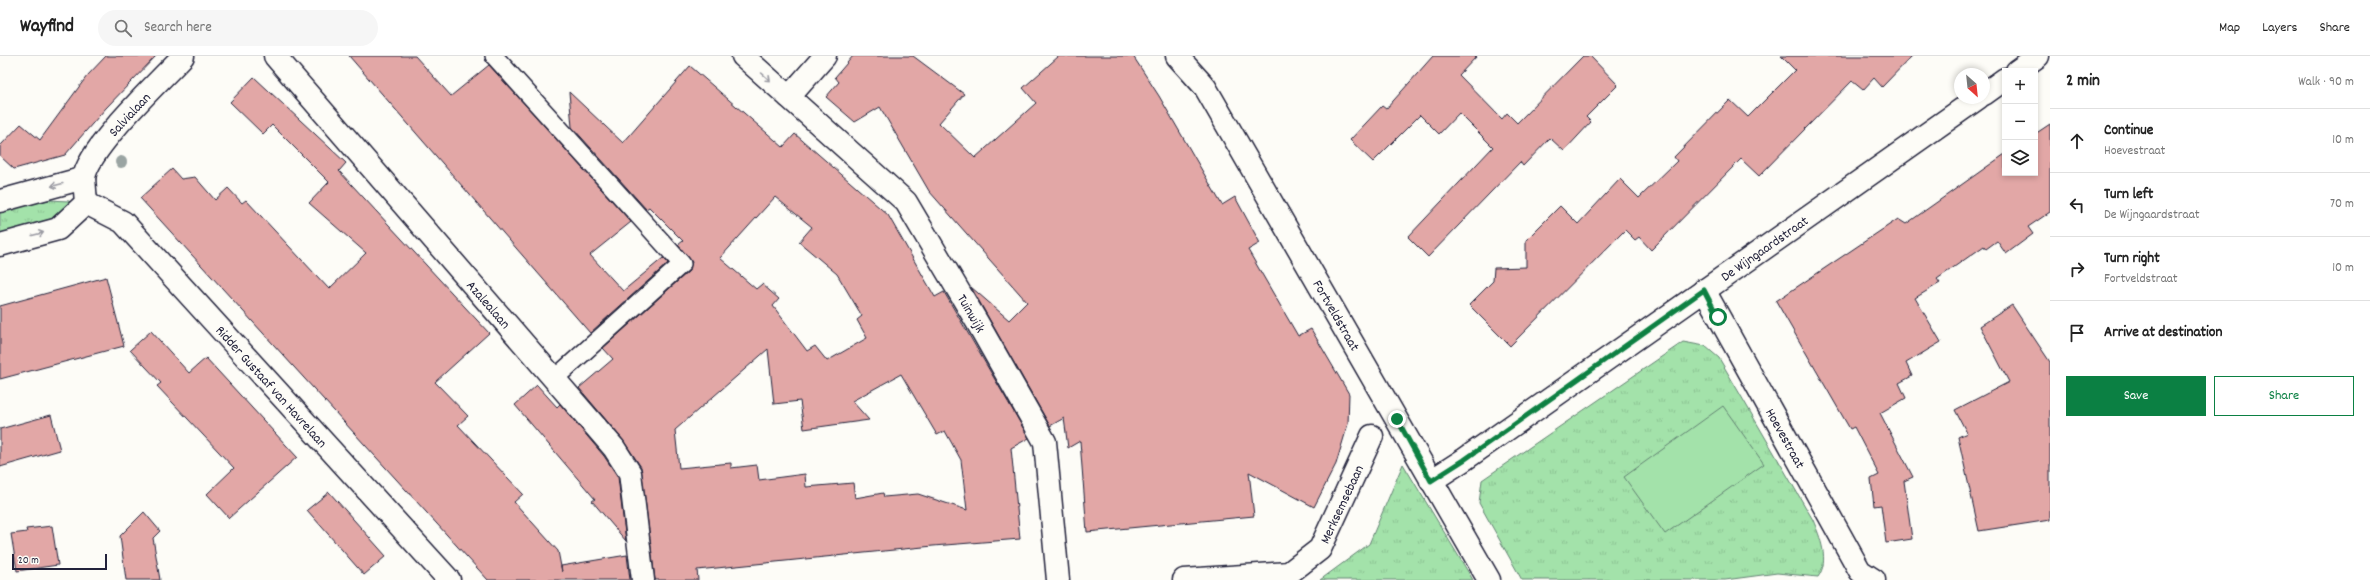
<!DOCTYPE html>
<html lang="en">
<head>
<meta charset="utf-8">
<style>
	body { margin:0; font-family:Dekko,sans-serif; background:#f6f6f6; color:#222 }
	.controls { position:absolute; right:12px; top:12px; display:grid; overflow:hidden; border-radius:0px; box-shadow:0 2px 6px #0003 }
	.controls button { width:36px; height:36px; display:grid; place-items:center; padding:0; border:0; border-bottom:1px solid #e0e0e0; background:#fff; color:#222; font:20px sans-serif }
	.compass { position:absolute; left:1954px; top:12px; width:36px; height:36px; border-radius:50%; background:#fff; box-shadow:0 2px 6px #0003; rotate:153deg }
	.scale { position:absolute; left:12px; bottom:10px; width:95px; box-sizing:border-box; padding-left:4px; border:2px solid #22223b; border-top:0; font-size:11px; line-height:14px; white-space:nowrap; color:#22223b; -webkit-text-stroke:3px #fdfcf7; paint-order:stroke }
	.stop { position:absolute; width:12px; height:12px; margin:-9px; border:3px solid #0b8043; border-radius:50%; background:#fff }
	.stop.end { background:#0b8043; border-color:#fff; box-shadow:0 1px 4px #0008 }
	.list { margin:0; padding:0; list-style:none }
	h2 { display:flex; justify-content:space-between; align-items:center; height:52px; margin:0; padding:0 16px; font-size:17px }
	h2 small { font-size:13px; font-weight:400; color:#767676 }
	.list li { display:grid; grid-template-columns:26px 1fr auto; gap:12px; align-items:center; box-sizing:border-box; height:64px; padding:0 16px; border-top:1px solid #e0e0e0 }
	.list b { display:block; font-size:15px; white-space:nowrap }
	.list p { margin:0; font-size:13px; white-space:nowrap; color:#767676 }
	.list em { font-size:13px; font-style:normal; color:#767676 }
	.actions { display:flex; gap:8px; padding:12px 16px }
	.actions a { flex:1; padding:9px 0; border:1px solid #0b8043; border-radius:0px; text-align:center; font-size:14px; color:#0b8043 }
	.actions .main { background:#0b8043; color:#fff }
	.icon { flex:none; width:22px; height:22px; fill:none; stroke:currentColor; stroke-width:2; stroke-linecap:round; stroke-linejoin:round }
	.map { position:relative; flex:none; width:2050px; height:524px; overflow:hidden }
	header { display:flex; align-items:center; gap:24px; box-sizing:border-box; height:56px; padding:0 20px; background:#fff; border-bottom:1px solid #e0e0e0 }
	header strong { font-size:19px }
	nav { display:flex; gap:22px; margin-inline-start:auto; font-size:14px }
	.search { width:280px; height:36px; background:#f6f6f6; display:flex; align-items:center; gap:10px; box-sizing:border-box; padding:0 14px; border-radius:22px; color:#767676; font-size:15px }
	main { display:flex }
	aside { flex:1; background:#fff }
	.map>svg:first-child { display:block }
</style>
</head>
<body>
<header>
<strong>Wayfind</strong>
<div class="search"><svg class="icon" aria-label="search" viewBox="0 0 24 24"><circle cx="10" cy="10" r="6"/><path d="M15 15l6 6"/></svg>Search here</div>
<nav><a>Map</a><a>Layers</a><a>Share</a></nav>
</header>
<main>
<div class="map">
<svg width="2050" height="524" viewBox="0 0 2050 524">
	<defs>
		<pattern id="grass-tufts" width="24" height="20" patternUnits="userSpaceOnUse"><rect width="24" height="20" fill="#a3e2aa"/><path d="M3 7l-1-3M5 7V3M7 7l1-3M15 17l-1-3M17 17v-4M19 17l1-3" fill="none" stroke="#8cc293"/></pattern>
	</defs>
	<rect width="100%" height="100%" fill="#fdfcf7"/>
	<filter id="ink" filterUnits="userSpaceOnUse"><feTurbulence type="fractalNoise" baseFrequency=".025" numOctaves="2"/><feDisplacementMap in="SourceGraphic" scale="8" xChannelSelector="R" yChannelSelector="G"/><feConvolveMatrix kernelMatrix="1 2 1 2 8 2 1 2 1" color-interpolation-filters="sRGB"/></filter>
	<g filter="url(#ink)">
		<g fill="url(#grass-tufts)" stroke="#628272">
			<path d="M48 144 69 145 72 149 54 162 0 179V155Z"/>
			<path d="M1683 286 1705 290 1719 302 1813 464C1820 481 1830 505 1818 521L1777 517 1725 524H1522L1479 447 1482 424Z"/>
			<path d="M1403 408 1473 524H1320L1369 488Z"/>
		</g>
		<path fill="#a3e2aa" stroke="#628272" d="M1723 350 1764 408 1665 478 1624 421Z"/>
		<g fill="#e2a7a6" stroke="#22223b" fill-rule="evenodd">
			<path d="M106 0H156L106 52 65 99 14 113 0 100V90L21 68 40 84 87 20Z"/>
			<path d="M349 0H415L451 40 489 9 631 166 590 199 623 235 663 202 668 207 590 277Z"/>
			<path d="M853 0H913L964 38 939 67 975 102 1036 47 1023 32 1059 0H1133L1159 40 1222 149 1235 141 1260 187 1248 194 1298 280 1311 273 1349 338 1348 368 1336 408 1314 451 1249 416 1254 460 1087 476 1080 385 1068 392 1064 362 1050 370 971 231 1009 264 1027 246 929 135 880 51 855 66 826 41 839 26 835 21Z"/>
			<path d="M1433 0H1477L1459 19 1502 63 1507 57 1517 67 1583 0H1590L1618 29 1586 61 1591 66 1564 95 1550 82 1523 110 1520 106 1428 201 1408 181 1493 91 1459 57 1439 78 1420 59 1373 106 1350 84 1382 50 1386 53Z"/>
			<path d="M1781 0H1912L1882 31 1874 22 1863 34 1852 25 1759 120 1741 103 1651 194 1639 181 1635 184 1625 174 1510 290 1469 249 1493 225 1494 212 1526 211V184L1560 150 1578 168 1620 123 1639 142 1677 105 1674 101 1730 44 1748 61 1795 14Z"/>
			<path d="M690 10 783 91 795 78 888 159 935 241 944 236 1029 382 1011 392 1020 483 933 490 697 514 698 524H655L641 411 623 384 579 332 613 303 603 292 689 215 692 206 678 189 683 185 649 151 646 153 572 71 569 36 623 87ZM775 141 812 171 799 186 837 218 862 260 857 264 867 282 827 305 815 290 807 295 773 250 779 243 762 228 756 233 720 202ZM768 293 774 348 800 345 804 373 869 364 852 345 901 318 937 379 945 375 961 404 967 454 918 438 884 441 883 437 855 442 853 427 806 431 805 418 759 424 757 409 731 412V407L679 412 675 374Z"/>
			<path d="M254 21 346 107 339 115 489 277 435 326 468 360 458 369 523 438 514 446 558 495 562 516 561 510 627 499 630 524H488L140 142 172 113 181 123 195 121 215 144 228 132 242 147 246 144 329 233 366 197 309 147 329 126 272 69 263 78 230 46Z"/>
			<path d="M2050 68V156L2028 171 2033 178 2006 198 1997 185 1986 193 1984 190 1937 223 1940 227 1915 242 1941 286 1906 307 1912 320 1899 327 1906 342 1880 357 1913 421 1904 425 1912 483 1886 487 1881 449 1874 450 1871 423 1879 419 1854 371 1850 373 1776 245 1898 163 1906 168 2005 98V117H2035V78Z"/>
			<path d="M106 221 124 290 0 323V250Z"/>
			<path d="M2012 249 2050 306V464L1979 475 1958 381 1967 377 1955 354 2009 326 1980 270Z"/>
			<path d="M151 275 189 317 206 302 297 401 229 462 207 438 234 412 157 330 161 327 130 294Z"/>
			<path d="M537 329 557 351 560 348 604 400 618 421 626 485 592 445 595 443 515 349Z"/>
			<path d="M51 359 60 394 0 411V373Z"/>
			<path d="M329 436 386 500 364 519 307 454Z"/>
			<path d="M144 456 160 475 153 482 160 524H126L120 480Z"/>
			<path d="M52 470 58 509 17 515 11 478 27 476 26 473Z"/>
		</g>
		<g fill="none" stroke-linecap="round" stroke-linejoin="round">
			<g stroke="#22223b" stroke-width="20">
				<path id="service" d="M494 0 682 208 553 324"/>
			</g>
			<g stroke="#22223b" stroke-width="25">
				<g id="minor">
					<path d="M275 0 614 392 630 417 643 524"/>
					<path d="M743 0 906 146 977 266 1045 386 1058 524"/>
					<path d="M1177 0 1205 31 1489 524"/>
					<path d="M2017 15 2038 0"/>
					<path d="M1984 38 2005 23"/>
					<path d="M789 41 825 0"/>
					<path d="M84 122C88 92 160 25 183 0"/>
					<path d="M0 145 84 122 86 147 58 173 0 189"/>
					<path d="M86 147 123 166 449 524"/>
					<path d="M1704 234 1860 515 1874 524"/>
					<path d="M1431 425 1465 403 1978 42"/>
					<path d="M1184 524 1289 517 1320 493 1372 380"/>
				</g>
			</g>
			<use href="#service" stroke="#fdfcf7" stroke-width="17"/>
			<use href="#minor" stroke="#fdfcf7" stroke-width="22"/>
		</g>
		<circle fill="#9aa4a2" cx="121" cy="106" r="6"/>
		<defs><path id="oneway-shaft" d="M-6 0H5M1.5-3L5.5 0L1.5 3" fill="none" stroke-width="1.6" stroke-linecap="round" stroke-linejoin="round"/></defs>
		<g stroke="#9a9aa2">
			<use href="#oneway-shaft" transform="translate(766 21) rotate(42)"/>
			<use href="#oneway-shaft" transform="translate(57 129) rotate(166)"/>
			<use href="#oneway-shaft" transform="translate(38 178) rotate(-15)"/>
		</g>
	</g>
	<g fill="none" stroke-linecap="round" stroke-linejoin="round" filter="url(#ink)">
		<path stroke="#0b8043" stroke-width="5" d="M1397 363 1431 425 1464 404 1704 234 1718 261"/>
	</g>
	<g text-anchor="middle" stroke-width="3.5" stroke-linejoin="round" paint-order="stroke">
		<g font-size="14" fill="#22223b" stroke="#fdfcf7">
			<text transform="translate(129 58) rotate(-47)" y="5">Salvialaan</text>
			<text transform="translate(1764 192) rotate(-35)" y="5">De Wijngaardstraat</text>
			<text transform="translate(489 248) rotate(49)" y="5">Azalealaan</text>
			<text transform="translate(972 257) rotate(60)" y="5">Tuinwijk</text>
			<text transform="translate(1337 259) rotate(60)" y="5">Fortveldstraat</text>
			<text transform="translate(272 330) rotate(48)" y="5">Ridder Gustaaf van Havrelaan</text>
			<text transform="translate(1786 382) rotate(61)" y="5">Hoevestraat</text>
			<text transform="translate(1341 448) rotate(-65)" y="5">Merksemsebaan</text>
		</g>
	</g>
</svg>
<div class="controls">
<button>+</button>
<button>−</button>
<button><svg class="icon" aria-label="layers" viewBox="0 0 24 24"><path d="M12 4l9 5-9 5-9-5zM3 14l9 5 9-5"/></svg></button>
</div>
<svg class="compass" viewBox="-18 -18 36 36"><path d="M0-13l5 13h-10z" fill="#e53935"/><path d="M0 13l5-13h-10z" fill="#767676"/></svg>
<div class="scale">20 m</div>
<div class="stop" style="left:1718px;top:261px"></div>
<div class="stop end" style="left:1397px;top:363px"></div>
</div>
<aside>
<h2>2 min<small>Walk · 90 m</small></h2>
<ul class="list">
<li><svg class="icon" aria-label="ahead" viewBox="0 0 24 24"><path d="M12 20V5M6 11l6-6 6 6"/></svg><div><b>Continue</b><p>Hoevestraat</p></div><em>10 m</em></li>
<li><svg class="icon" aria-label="left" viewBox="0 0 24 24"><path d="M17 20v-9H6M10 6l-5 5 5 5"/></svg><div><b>Turn left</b><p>De Wijngaardstraat</p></div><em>70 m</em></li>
<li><svg class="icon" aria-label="right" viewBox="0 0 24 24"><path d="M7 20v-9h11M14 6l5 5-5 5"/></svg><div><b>Turn right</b><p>Fortveldstraat</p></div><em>10 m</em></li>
<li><svg class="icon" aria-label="arrive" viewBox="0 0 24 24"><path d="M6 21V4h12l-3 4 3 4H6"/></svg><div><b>Arrive at destination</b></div></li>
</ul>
<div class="actions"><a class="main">Save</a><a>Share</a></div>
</aside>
</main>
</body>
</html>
